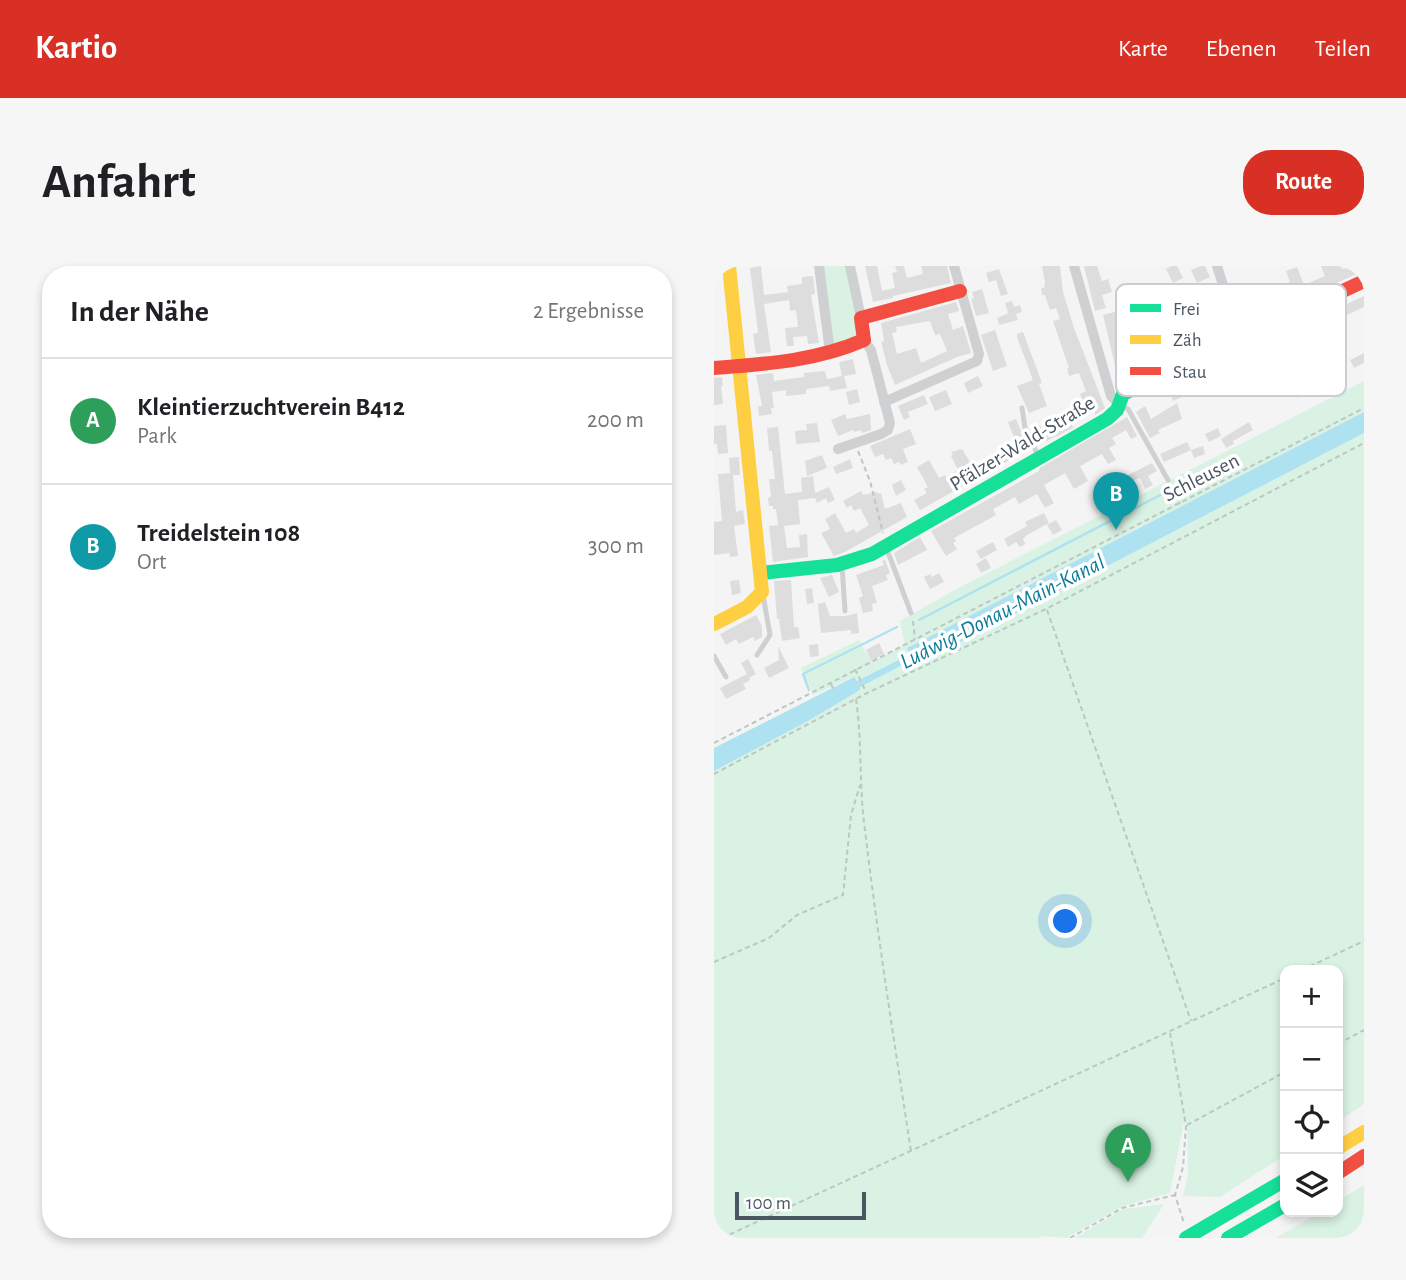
<!DOCTYPE html>
<html lang="de">
<head>
<meta charset="utf-8">
<style>
	body { margin:0; font-family:"Alegreya Sans",sans-serif; background:#f6f6f6; color:#202124 }
	.controls { position:absolute; right:21px; bottom:21px; display:grid; overflow:hidden; border-radius:14px; box-shadow:0 4px 10px #0003 }
	.controls button { width:63px; height:63px; display:grid; place-items:center; padding:0; border:0; border-bottom:2px solid #e0e0e0; background:#fff; color:#202124; font:35px sans-serif }
	.scale { position:absolute; left:21px; bottom:18px; width:131px; box-sizing:border-box; padding-left:7px; border:4px solid #4a5661; border-top:0; font-size:19px; line-height:24px; white-space:nowrap; color:#4a5661; -webkit-text-stroke:5px #fff; paint-order:stroke }
	.you { position:absolute; left:352px; top:656px; width:24px; height:24px; margin:-18px; border:5px solid #fff; border-radius:50%; background:#1a73e8; box-shadow:0 0 0 10px #1a73e833 }
	.badge { display:grid; place-items:center; width:46px; height:46px; border-radius:50%; background:#d93025; color:#fff; font-size:23px; font-weight:700 }
	.pin { position:absolute; translate:-50% -58px; filter:drop-shadow(0 2px 4px #0008) }
	.pin::after { content:''; position:absolute; top:37px; width:24px; height:21px; background:inherit; clip-path:polygon(0 0,100% 0,50% 100%) }
	.list { margin:0; padding:0; list-style:none }
	h2 { display:flex; justify-content:space-between; align-items:center; height:91px; margin:0; padding:0 28px; font-size:30px }
	h2 small { font-size:23px; font-weight:400; color:#757577 }
	.list li { display:grid; grid-template-columns:46px 1fr auto; gap:21px; align-items:center; box-sizing:border-box; height:126px; padding:0 28px; border-top:2px solid #e0e0e0 }
	.list b { display:block; font-size:26px; white-space:nowrap }
	.list p { margin:0; font-size:23px; white-space:nowrap; color:#757577 }
	.list em { font-size:23px; font-style:normal; color:#757577 }
	.icon { flex:none; width:38px; height:38px; fill:none; stroke:currentColor; stroke-width:2; stroke-linecap:round; stroke-linejoin:round }
	.map { position:relative; flex:none; width:650px; height:972px; overflow:hidden; border-radius:28px }
	header { display:flex; align-items:center; gap:42px; box-sizing:border-box; height:98px; padding:0 35px; background:#d93025; color:#fff }
	header strong { font-size:33px }
	nav { display:flex; gap:38px; margin-inline-start:auto; font-size:24px }
	.intro { display:flex; align-items:center; justify-content:space-between; box-sizing:border-box; height:168px; padding:0 42px }
	h1 { margin:0; font-size:49px }
	.button { padding:18px 32px; border-radius:28px; background:#d93025; color:#fff; font-size:24px; font-weight:700 }
	main { display:flex; gap:42px; padding:0 42px }
	aside { flex:1; background:#fff; border-radius:28px; box-shadow:0 4px 10px #0003 }
	.map>svg:first-child { display:block }
</style>
</head>
<body>
<header>
<strong>Kartio</strong>
<nav><a>Karte</a><a>Ebenen</a><a>Teilen</a></nav>
</header>
<div class="intro"><h1>Anfahrt</h1><a class="button">Route</a></div>
<main>
<aside>
<h2>In der Nähe<small>2 Ergebnisse</small></h2>
<ul class="list">
<li><span class="badge" style="background:#2e9e5b">A</span><div><b>Kleintierzuchtverein B412</b><p>Park</p></div><em>200 m</em></li>
<li><span class="badge" style="background:#0f9aa8">B</span><div><b>Treidelstein 108</b><p>Ort</p></div><em>300 m</em></li>
</ul>
</aside>
<div class="map">
<svg width="650" height="972" viewBox="0 0 650 972">
	<rect width="100%" height="100%" fill="#f4f4f4"/>
	<g fill="#d9f2e3">
		<path d="M109 0H132L144 66 143 71 121 80 119 77Z"/>
		<path d="M650 115V146L199 379 195 388 143 415 139 411 100 429 87 402 145 374 157 396 191 379 186 355 246 321Z"/>
		<path d="M650 167V838L624 856V704H571V889L506 931 469 930 474 909 473 857 469 860 456 927 409 940 352 972 329 970 325 972H0V505L94 455 146 424V421L198 394 202 399Z"/>
		<path d="M650 919V972H562L606 946H624V935Z"/>
		<path d="M450 938 428 972H361L409 943Z"/>
	</g>
	<path fill="#aee2f0" d="M650 146V167L202 399 198 394 146 421V424L94 455 0 505V482L140 411 143 415 192 390 195 387 193 382 199 379Z"/>
	<g fill="none" stroke-linecap="round" stroke-linejoin="round">
		<g stroke="#aee2f0" stroke-width="2.5">
			<path d="M205 354 454 225"/>
			<path d="M95 424 89 408 183 361"/>
		</g>
	</g>
	<g fill="#ddddde" fill-rule="evenodd">
		<path d="M47 0 50 29 74 26 73 20 88 18V11L99 10 101 28 97 29 105 77 94 78 93 70 79 71 80 80H73L71 62 84 61 82 44 76 45 75 34 50 38 57 86 42 88 39 68 44 67 36 2Z"/>
		<path d="M151 0H163L168 25 181 22 178 7 183 6 181 0H190L193 12 209 8 207 0H233L237 17 179 30V32L159 36Z"/>
		<path d="M328 0H346L349 26 360 62 391 142 381 149V146L356 153 359 162 325 179 317 163 326 159 330 169 343 163 339 152 370 137 366 128 372 125 365 107 355 110 353 102H355L339 55 346 53 342 42 336 44 331 29H328L327 22H330L331 17Z"/>
		<path d="M370 0H383L388 15 394 13 398 26 388 29 392 42 381 45Z"/>
		<path d="M458 0H463L469 12 459 17 452 3Z"/>
		<path d="M487 0H491L496 11 483 17 477 4Z"/>
		<path d="M607 0H627L628 3 642 0 645 7 529 58 523 40 528 38 531 44 550 36 545 26 554 22 559 32 572 27 569 19 576 16 572 5 583 1 590 19 611 10Z"/>
		<path d="M285 3 294 28 287 30 282 14 275 16 272 7Z"/>
		<path d="M268 23 275 47 262 50 257 33 260 32 258 26Z"/>
		<path d="M650 30V41L566 80 569 86 561 89 559 84 546 90 549 96 519 107 517 103 502 110 506 117 494 123 490 115 477 122 479 126 459 135 453 121 486 106 485 104 491 101 492 103 615 46 614 43 620 40 622 43Z"/>
		<path d="M420 31 424 43 419 45 420 48 408 51 413 67 405 69 412 95 401 99 389 49 412 43 410 34Z"/>
		<path d="M298 35 300 41 306 39 308 46 302 48 304 54 285 59 283 52 293 48 294 46 291 37Z"/>
		<path d="M242 36 245 45 234 48 239 64 249 60 257 87 243 91 181 119 173 99 167 76 170 75 167 57ZM216 55 221 69 226 68 233 85 207 97 202 82 183 88 178 67 183 66 182 61Z"/>
		<path d="M281 64 293 100 279 105 267 69Z"/>
		<path d="M309 66 328 117 325 118 333 140 315 147 303 120 319 114 303 71V68Z"/>
		<path d="M650 87V97L640 102 636 94Z"/>
		<path d="M139 93 142 108 130 110 133 122 116 125 115 120 92 123V128L72 130V124L58 126 60 142H57L58 148 45 150 44 140H48L42 109 59 107 60 115 90 111V107L111 105 113 113 128 110 125 96Z"/>
		<path d="M401 99 430 103 431 107 417 113 406 115Z"/>
		<path d="M264 110 269 120 254 127 250 117Z"/>
		<path d="M8 111 9 120H7L9 138 0 139V112Z"/>
		<path d="M600 115 603 122 583 132 579 125Z"/>
		<path d="M143 123 146 136 135 139 132 126Z"/>
		<path d="M232 124 238 138 221 145 215 131Z"/>
		<path d="M210 129 214 138 194 146 196 151 190 154 184 140Z"/>
		<path d="M463 137 468 153 444 164 446 167 436 172 422 146 431 140 437 153Z"/>
		<path d="M131 148 133 153 156 148 157 164 148 167 147 164 140 166 139 164 124 170 117 154Z"/>
		<path d="M413 151 423 170 417 173 412 164 398 172 402 178 395 182 402 194 394 198 388 188 366 200 374 215 360 223 351 207 330 219 340 237 331 242 323 228 305 238 301 231 279 243 282 249 240 272 242 275 239 277 243 283 232 290 217 265 325 205 326 202Z"/>
		<path d="M302 153 315 183 206 244 200 234 213 227 210 223 214 221 203 201 215 194 225 212 231 209 232 211 244 204 237 190 239 188 237 186 248 183 259 201 302 177 294 156Z"/>
		<path d="M535 156 539 164 519 175 520 178 512 182 507 173Z"/>
		<path d="M103 157 106 176 82 178 81 165 93 164 92 158Z"/>
		<path d="M12 159 14 187 4 188 3 178H0V160Z"/>
		<path d="M64 161 71 228 88 226 87 212 99 210 101 227 115 221 121 234 114 237 112 232 103 237 101 232 84 234 86 258 70 260 73 282 86 281 85 269 93 268 94 291 59 296 55 260 64 259 62 243H59V240H55L54 232 57 231 55 213H61L58 185H55L53 162Z"/>
		<path d="M504 162 507 170 495 176 491 168Z"/>
		<path d="M196 163 202 178 189 183 194 196 187 199 185 196 180 198 177 192 172 194 169 188 161 191 156 180Z"/>
		<path d="M473 176 477 184 489 180 491 188 480 192 477 184 450 196 446 188Z"/>
		<path d="M108 189 113 202 93 210 91 195Z"/>
		<path d="M25 191 26 209H19L22 246 29 244 31 258 20 260 24 290 16 291V287L0 289V256L8 255 4 208 16 207 15 192Z"/>
		<path d="M136 193 139 202 122 208 119 201Z"/>
		<path d="M438 197 443 205 434 210 439 219 431 223 426 212 417 215 414 209Z"/>
		<path d="M187 214 192 224 182 230 178 219Z"/>
		<path d="M147 225 149 229 163 226 164 228 167 227 171 243 187 237 193 251 131 286 120 290 107 267 116 263 111 253 121 247 132 267 140 263 142 267 155 259 146 242 140 245 137 239 133 242 129 235Z"/>
		<path d="M330 247 335 257 313 269 309 273 311 278 306 281 302 276 294 281 290 273 313 260 311 256Z"/>
		<path d="M342 254 348 264 339 269 333 259Z"/>
		<path d="M206 271 213 284 184 299 180 287Z"/>
		<path d="M279 276 283 284 267 293 262 285Z"/>
		<path d="M272 292 277 302 267 307 262 298Z"/>
		<path d="M171 294 176 307 172 309 174 314 158 320 163 337 158 338 159 345 149 347 145 332 149 330 142 309 170 299 168 295Z"/>
		<path d="M225 307 230 316 216 323 210 311 216 308 218 311Z"/>
		<path d="M118 309 125 326 115 331 106 312Z"/>
		<path d="M25 314 27 327 18 329 16 315Z"/>
		<path d="M77 314 80 361H84L86 372 68 375 65 353H63L60 315Z"/>
		<path d="M98 322 100 337 93 338 91 323Z"/>
		<path d="M111 336 116 350H132L143 347 145 367 137 368V364L107 367 104 338Z"/>
		<path d="M42 349 48 360V371L41 375 39 371 25 378 22 373 12 379 6 368Z"/>
		<path d="M165 377 170 388 157 395 152 384Z"/>
		<path d="M104 378 105 390 96 391 95 379Z"/>
		<path d="M64 380 75 402 55 412 50 402 65 394Z"/>
		<path d="M34 393 42 408 35 412 27 397Z"/>
		<path d="M33 408 36 414 29 418 32 423 12 433 6 422Z"/>
	</g>
	<g fill="none" stroke-linecap="round" stroke-linejoin="round">
		<g stroke="#bcc7c4" stroke-width="2" stroke-dasharray="5 3.5" stroke-linecap="butt">
			<path d="M144 185 156 215 169 267"/>
			<path d="M457 221 466 238"/>
			<path d="M333 344 477 755"/>
			<path d="M199 355 201 373"/>
			<path d="M141 403 152 426"/>
			<path d="M117 418 120 424"/>
			<path d="M142 433C148 473 145 515 150 556 163 666 180 775 197 885"/>
			<path d="M0 477 650 142"/>
			<path d="M0 508 153 427 332 343 650 177"/>
			<path d="M0 696 55 672 83 649 129 629 137 549 146 519"/>
			<path d="M588 704 650 675"/>
			<path d="M456 767 472 860 469 901 461 929 470 957"/>
			<path d="M624 778 650 764"/>
			<path d="M473 859 571 806"/>
			<path d="M8 972 571 712"/>
			<path d="M356 972 408 942 461 929"/>
		</g>
		<g stroke="#ced0d2" stroke-width="5">
			<path d="M408 140 414 143 454 214"/>
			<path d="M308 142 311 162 324 189"/>
			<path d="M172 281 197 347"/>
			<path d="M128 299 131 345"/>
			<path d="M43 389 56 369 49 329"/>
			<path d="M0 390 12 411"/>
		</g>
		<g stroke="#ced0d2" stroke-width="10">
			<path d="M105 0 116 86"/>
			<path d="M136 0 147 52"/>
			<path d="M360 0 397 130 405 138"/>
			<path d="M503 0 526 73"/>
			<path d="M170 136 263 95 265 88 240 0"/>
			<path d="M124 183 167 168 174 164 176 157 157 84 150 74"/>
		</g>
		<g stroke="#16e098" stroke-width="14">
			<path d="M47 307 123 299 158 288 393 153 403 144 409 128 505 83"/>
			<path d="M472 972 571 914"/>
			<path d="M514 972 571 939"/>
		</g>
		<g stroke="#ffcf43" stroke-width="14">
			<path d="M0 358 33 341 48 326 15 0"/>
			<path d="M624 882 650 866"/>
		</g>
		<g stroke="#f24e42" stroke-width="14">
			<path d="M505 83 650 15"/>
			<path d="M0 102C52 98 102 95 150 74L147 52 246 25"/>
			<path d="M624 907 650 890"/>
		</g>
	</g>
	<g text-anchor="middle" stroke-width="7" stroke-linejoin="round" paint-order="stroke">
		<g font-size="21" fill="#4a5661" stroke="#fff">
			<text transform="translate(308 177) rotate(-31)" y="7">Pfälzer-Wald-Straße</text>
			<text transform="translate(487 211) rotate(-27)" y="7">Schleusen</text>
		</g>
		<g font-size="23" font-style="italic" fill="#0c7c9b" stroke="#fff">
			<text transform="translate(288 345) rotate(-27)" y="8">Ludwig-Donau-Main-Kanal</text>
		</g>
	</g>
	<rect x="402" y="18" width="230" height="112" rx="10" fill="#fff" stroke="#c9ccd0" stroke-width="2"/>
	<rect x="416" y="38" width="31" height="8" fill="#16e098"/>
	<rect x="416" y="69" width="31" height="9" fill="#ffcf43"/>
	<rect x="416" y="101" width="31" height="8" fill="#f24e42"/>
	<g font-size="19" fill="#4a5661">
		<text x="459" y="49">Frei</text>
		<text x="459" y="80">Zäh</text>
		<text x="459" y="112">Stau</text>
	</g>
</svg>
<div class="controls">
<button>+</button>
<button>−</button>
<button><svg class="icon" aria-label="locate" viewBox="0 0 24 24"><circle cx="12" cy="12" r="6"/><path d="M12 2v4M12 18v4M2 12h4M18 12h4"/></svg></button>
<button><svg class="icon" aria-label="layers" viewBox="0 0 24 24"><path d="M12 4l9 5-9 5-9-5zM3 14l9 5 9-5"/></svg></button>
</div>
<div class="scale">100 m</div>
<div class="you"></div>
<div class="pin badge" style="left:414px;top:916px;background:#2e9e5b">A</div>
<div class="pin badge" style="left:402px;top:264px;background:#0f9aa8">B</div>
</div>
</main>
</body>
</html>
